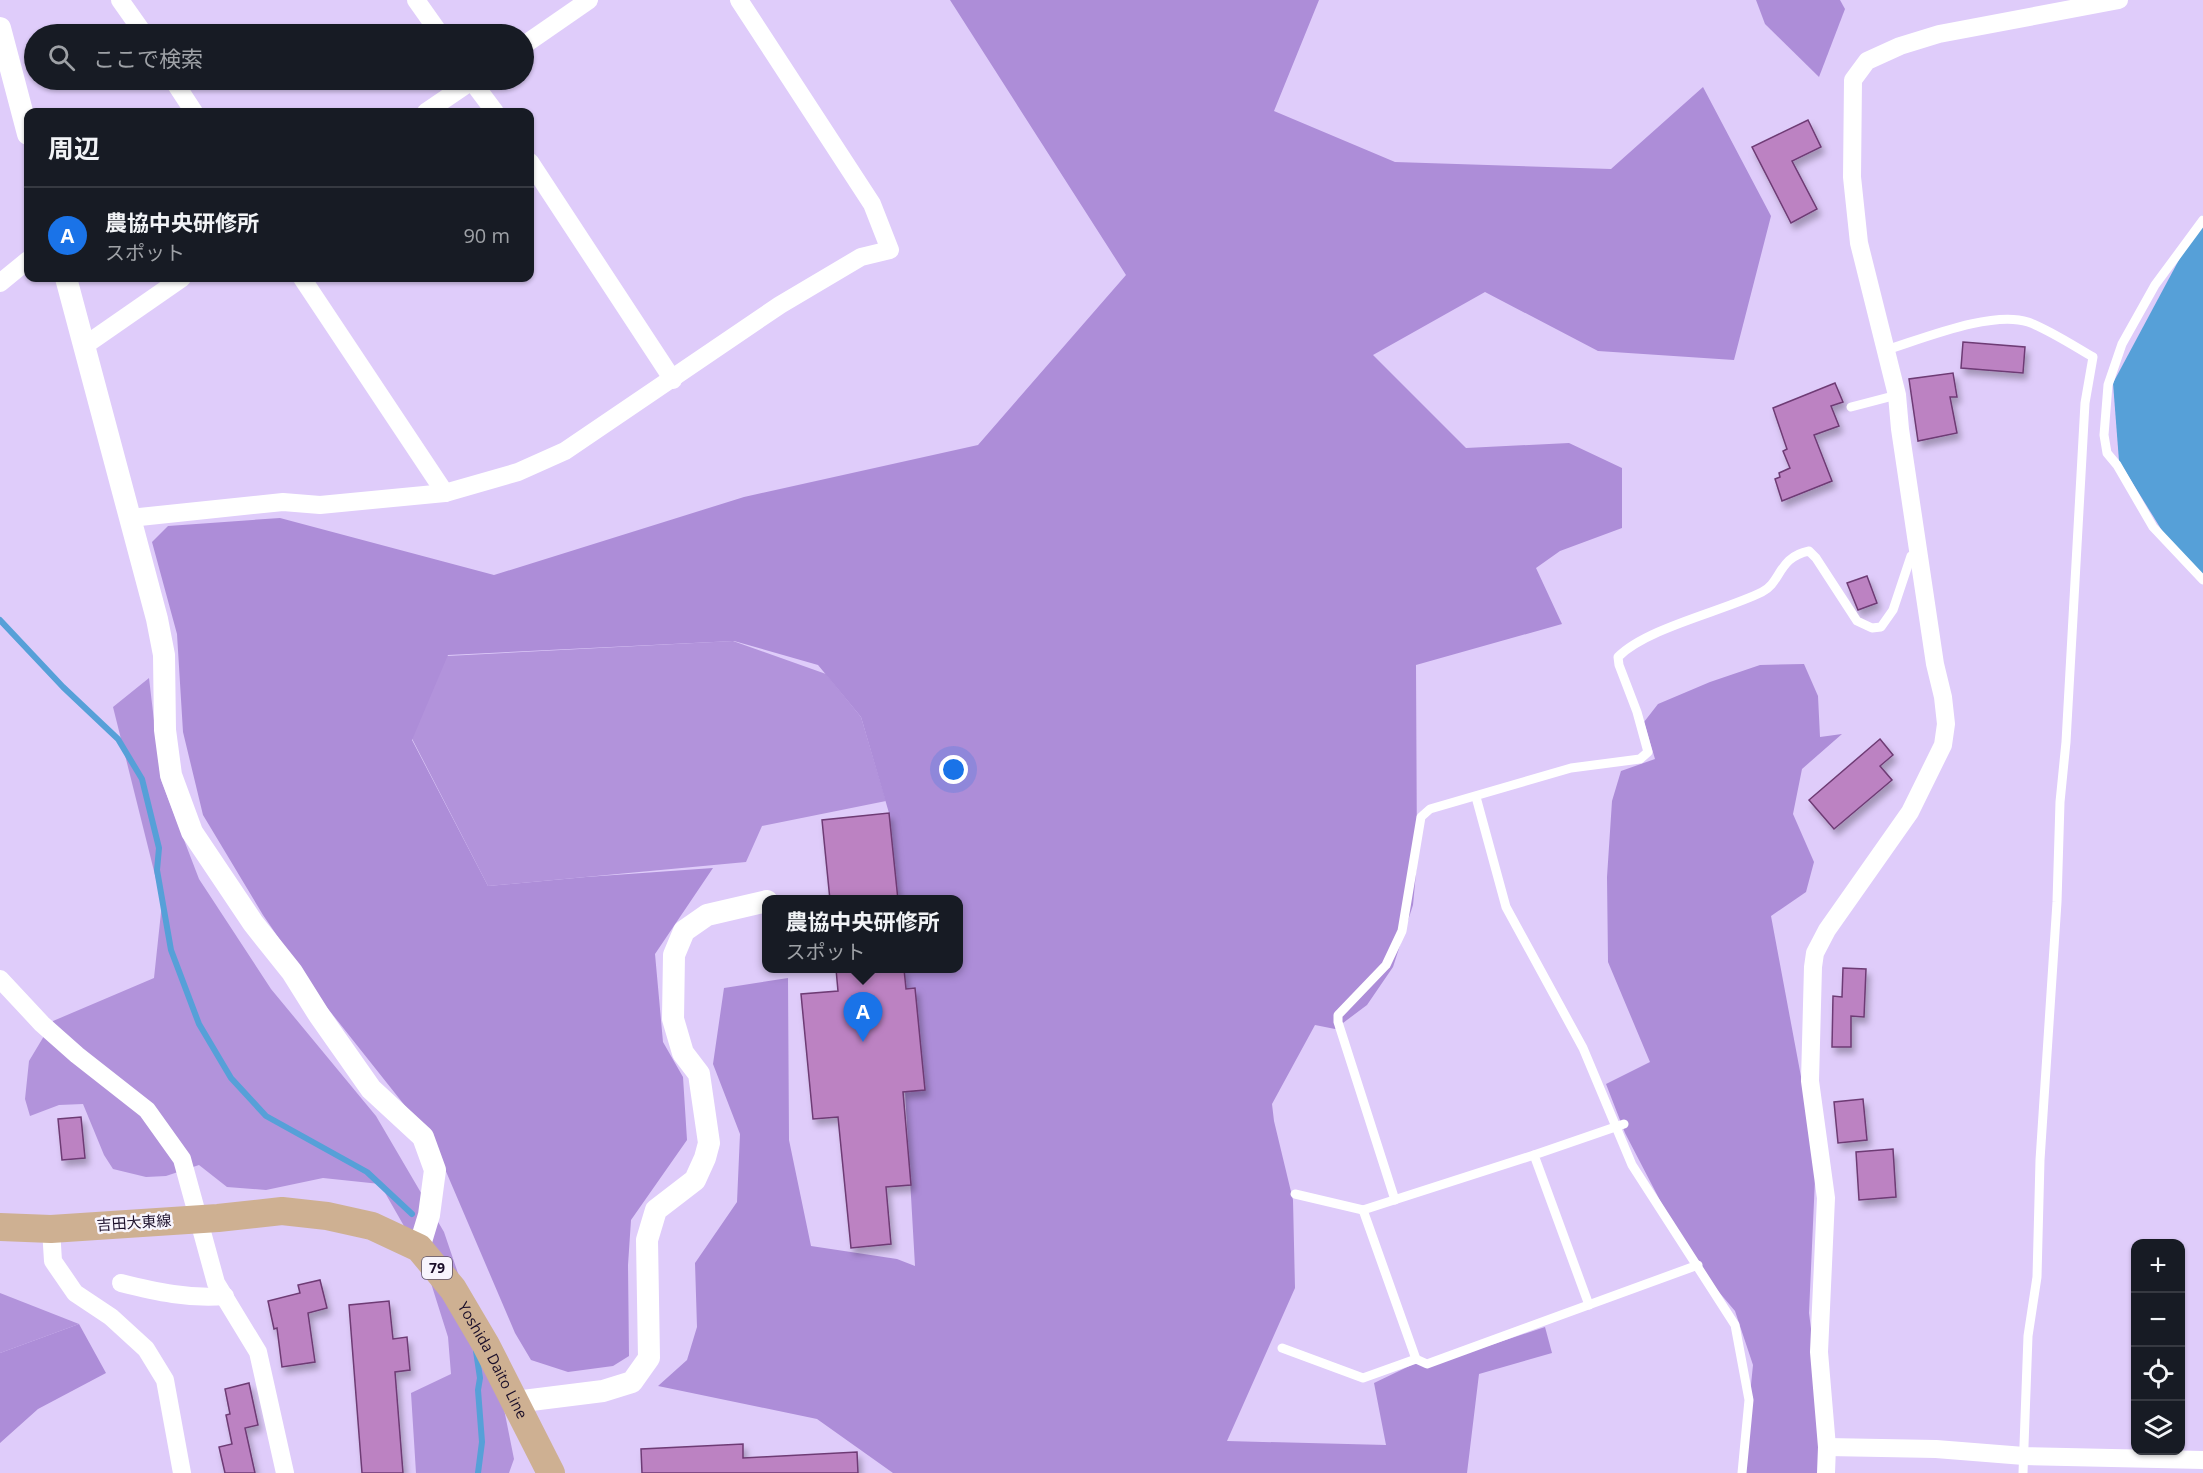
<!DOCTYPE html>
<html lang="ja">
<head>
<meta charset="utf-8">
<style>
	body { margin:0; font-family:"Open Sans","Noto Sans JP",sans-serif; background:#20242c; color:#f1f3f6 }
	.controls { position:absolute; right:18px; bottom:18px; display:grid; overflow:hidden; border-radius:12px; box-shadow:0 2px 4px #0004 }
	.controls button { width:54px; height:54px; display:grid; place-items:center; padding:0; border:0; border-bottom:2px solid #363941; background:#171b24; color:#f1f3f6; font:30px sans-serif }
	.you { position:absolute; left:954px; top:770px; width:21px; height:21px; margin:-15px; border:4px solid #fff; border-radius:50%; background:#1a73e8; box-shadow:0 0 0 9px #1a73e833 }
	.badge { display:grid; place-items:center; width:39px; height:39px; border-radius:50%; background:#1a73e8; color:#fff; font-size:20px; font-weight:700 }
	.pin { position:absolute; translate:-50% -50px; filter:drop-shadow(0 2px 3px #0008) }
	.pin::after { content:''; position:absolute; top:32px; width:21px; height:18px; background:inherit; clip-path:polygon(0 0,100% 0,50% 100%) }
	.popup { position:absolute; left:762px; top:895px; width:201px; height:78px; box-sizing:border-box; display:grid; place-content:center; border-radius:12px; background:#171b24; filter:drop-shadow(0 2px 4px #0005); font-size:20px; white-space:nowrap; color:#9ea1a6 }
	.popup b { font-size:22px; color:#f1f3f6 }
	.popup::after { content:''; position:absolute; left:50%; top:100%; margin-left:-12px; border:12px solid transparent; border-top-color:#171b24 }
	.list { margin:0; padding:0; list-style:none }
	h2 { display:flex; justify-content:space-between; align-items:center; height:78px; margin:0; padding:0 24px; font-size:26px }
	h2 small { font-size:20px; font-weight:400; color:#9ea1a6 }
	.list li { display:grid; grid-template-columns:39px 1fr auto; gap:18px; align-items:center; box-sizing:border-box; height:96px; padding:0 24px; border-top:2px solid #363941 }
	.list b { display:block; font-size:22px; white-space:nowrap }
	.list p { margin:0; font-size:20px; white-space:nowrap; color:#9ea1a6 }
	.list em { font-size:20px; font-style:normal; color:#9ea1a6 }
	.icon { flex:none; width:33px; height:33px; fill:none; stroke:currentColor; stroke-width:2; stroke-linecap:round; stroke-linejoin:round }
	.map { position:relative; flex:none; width:2203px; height:1473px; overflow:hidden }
	.search { position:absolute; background:#171b24; box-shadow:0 2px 4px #0004; left:24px; top:24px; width:510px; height:66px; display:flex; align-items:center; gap:15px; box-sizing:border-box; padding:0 21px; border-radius:33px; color:#9ea1a6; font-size:22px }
	.panel { position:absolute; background:#171b24; box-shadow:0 2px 4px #0004; left:24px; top:108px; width:510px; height:174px; border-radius:12px }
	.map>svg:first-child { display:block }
</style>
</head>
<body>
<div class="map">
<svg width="2203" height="1473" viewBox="0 0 2203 1473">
	<defs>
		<filter id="shadow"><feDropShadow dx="3.5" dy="6" stdDeviation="3" flood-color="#0004"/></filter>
	</defs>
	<rect width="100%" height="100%" fill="#dfccfa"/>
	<g fill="#b293db">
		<path d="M733 641 826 674 861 717 886 801 762 826 746 862 488 886 405 725 447 656Z"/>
		<path d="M149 678 161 780 199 879 271 989 376 1116 444 1232 504 1409 514 1459 509 1473H416L411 1393 451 1374 448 1337 424 1261 380 1184 323 1178 266 1190 227 1187 199 1165 166 1176 146 1177 113 1169 104 1155 83 1104 59 1105 30 1116 25 1099 29 1061 53 1021 154 978 162 903 113 707Z"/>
		<path d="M0 1293 79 1324 0 1353Z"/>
	</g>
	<g fill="#ad8dd8">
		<path d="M950 0H1319L1274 111 1395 162 1611 169 1703 87 1771 216 1734 360 1598 351 1485 292 1373 355 1466 448 1569 443 1622 468V528L1560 551 1536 568 1562 624 1416 665 1417 862 1413 905 1393 967 1367 1005 1335 1029 1315 1025 1272 1104 1274 1121 1293 1200 1295 1288 1227 1441 1386 1445 1374 1383 1422 1360 1425 1367 1545 1327 1552 1353 1479 1374 1467 1473H893L817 1419 658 1386 687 1360 697 1327 695 1263 737 1202 740 1134 713 1064 724 988 788 978 789 1140 811 1246 897 1259 915 1266 898 969 959 968V900L894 899 889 813 861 717 818 665 734 641 448 655 412 740 488 886 586 877 713 868 655 954 663 1042 683 1077 687 1140 631 1220 628 1265 629 1356 613 1366 568 1372 531 1360 515 1333 433 1141 321 1000 263 915 203 815 183 732 177 634 152 542 168 526 280 518 494 575 744 497 978 445 1126 275Z"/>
		<path d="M1756 0H1840L1845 9 1819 77 1765 24Z"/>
		<path d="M1804 664 1818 696 1820 737 1842 734 1802 769 1793 814 1814 862 1806 892 1771 916 1816 1157 1809 1313 1817 1376 1822 1473H1742L1753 1365 1735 1311 1702 1272 1679 1237 1625 1133 1606 1084 1650 1062 1608 962 1607 877 1612 801 1621 771 1655 759 1644 722 1658 704 1710 682 1760 665Z"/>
		<path d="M79 1324 106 1373 38 1409 0 1443V1353Z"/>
	</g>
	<path fill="#56a0d8" d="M2203 215V574L2174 550 2119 461 2113 383Z"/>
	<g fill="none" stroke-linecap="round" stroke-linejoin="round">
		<g stroke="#56a0d8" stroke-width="6">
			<path d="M0 620 63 687 118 739 142 779 159 848 157 870 171 950 199 1024 231 1078 266 1116 367 1172 412 1214"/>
			<path d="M476 1351 480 1378 478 1390 482 1442 478 1473"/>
		</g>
	</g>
	<g fill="#bc82c2" stroke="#6e3b74" stroke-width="1.5" filter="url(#shadow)">
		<path d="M1808 120 1821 147 1792 161 1817 209 1791 223 1752 147Z"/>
		<path d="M1963 342 2025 347 2023 373 1961 368Z"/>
		<path d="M1953 373 1957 397H1950L1957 433 1918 441 1909 379Z"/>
		<path d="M1835 383 1843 402 1831 406 1839 426 1814 435 1832 481 1782 501 1775 479 1780 477 1779 473 1790 468 1783 451 1787 449 1773 408Z"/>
		<path d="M1867 576 1877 603 1858 610 1847 583Z"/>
		<path d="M1880 739 1893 755 1880 766 1892 780 1834 829 1809 800Z"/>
		<path d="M889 813 898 900H830L822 820Z"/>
		<path d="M1843 968 1866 969 1864 1017 1851 1016V1047H1832L1833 996 1842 997Z"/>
		<path d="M836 969H904L906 989 915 988 925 1090 903 1092 911 1185 886 1187 891 1244 851 1248 838 1117 813 1119 801 994 838 991Z"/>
		<path d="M1863 1099 1867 1140 1838 1143 1834 1102Z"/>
		<path d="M81 1117 85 1158 62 1160 58 1119Z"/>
		<path d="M1893 1149 1896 1197 1859 1200 1856 1152Z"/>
		<path d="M320 1280 327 1308 308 1313 315 1362 282 1367 277 1328 274 1329 268 1301 300 1293 298 1285Z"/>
		<path d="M389 1301 393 1339 407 1337 410 1370 395 1372 403 1473H362L349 1305Z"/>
		<path d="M249 1383 258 1425 245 1428 255 1473H225L219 1447 232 1444 226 1415 230 1414 225 1389Z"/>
		<path d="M743 1444V1458L857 1452 858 1473H642L641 1449Z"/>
	</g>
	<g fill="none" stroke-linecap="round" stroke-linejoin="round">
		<g stroke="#fff" stroke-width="9">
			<path d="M2203 220 2155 285 2122 344 2108 385 2104 435 2107 453 2117 465 2153 527 2203 580"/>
			<path d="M1886 350C1922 339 1992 310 2028 322 2048 329 2074 346 2093 357L2085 403 2066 742 2060 802 2057 902 2040 1160 2037 1277 2028 1336 2023 1473"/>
			<path d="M1851 407 1897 395"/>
			<path d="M1476 797 1506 907 1583 1048 1632 1165 1735 1325 1749 1400 1742 1473"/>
			<path d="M1295 1194 1363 1210"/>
			<path d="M1395 1200 1338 1022V1015L1386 965 1402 931 1421 817 1430 809 1571 768 1640 759 1648 752 1637 712 1619 665 1618 657C1646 628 1724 611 1762 592 1781 583 1778 557 1809 551L1816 558 1857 621 1872 628 1881 627 1893 610 1911 556 1917 552"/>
			<path d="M1589 1305 1534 1155 1624 1124"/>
			<path d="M1282 1348 1363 1378 1416 1359 1427 1364 1698 1265"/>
			<path d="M1416 1359 1363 1210 1534 1155"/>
		</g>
		<g stroke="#fff" stroke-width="18">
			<path d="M120 0 144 34"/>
			<path d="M416 0 440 34"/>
			<path d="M524 45 589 0"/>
			<path d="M173 80 194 112"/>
			<path d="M471 80 495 112"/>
			<path d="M426 112 473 80"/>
			<path d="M530 162 673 380"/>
			<path d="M302 278 445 493"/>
			<path d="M0 283 28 260"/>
			<path d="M84 346 182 278"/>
			<path d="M130 518 283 502 320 505 445 493 518 472 565 451 780 305 861 257 890 250 872 204 739 0"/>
			<path d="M0 979 42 1024 77 1055 147 1110 182 1159 216 1283 258 1352 285 1473"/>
			<path d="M51 1229 53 1261 75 1293 111 1317 146 1349 165 1380 182 1473"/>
			<path d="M121 1283C157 1292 189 1299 225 1296"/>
			<path d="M1827 1447 1936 1449 2024 1456 2203 1460"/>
			<path d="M1826 1473 1827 1447 1819 1352 1826 1198 1810 1081 1813 967 1815 953 1827 930 1910 812 1943 745 1946 724 1943 697 1935 664 1900 429 1897 395 1859 243 1852 177 1853 80 1867 61 1900 46 1939 34 2119 0"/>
		</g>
		<g stroke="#fff" stroke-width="22">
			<path d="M0 28 28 134"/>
			<path d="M66 278 157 619 164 655 165 730 171 775 192 832 253 923 292 972 319 1015 371 1089 423 1137 435 1170 429 1215 419 1248"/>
			<path d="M515 1402 603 1391 632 1382 649 1358 647 1240 656 1210 695 1180 705 1158 709 1143 699 1074 683 1053 673 1019 674 955 684 931 707 915 767 901"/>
		</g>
		<path stroke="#ceb092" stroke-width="28" id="s1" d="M0 1227 51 1229 218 1218 282 1211 327 1216 372 1226 419 1248 453 1289 486 1345 551 1473"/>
	</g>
	<g text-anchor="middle" stroke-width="5" stroke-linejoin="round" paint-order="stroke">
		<rect fill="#f8f5fd" stroke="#5d5369" stroke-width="1.5" x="422" y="1257" width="30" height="22" rx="4.5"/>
		<g font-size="14" font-weight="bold" fill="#1a0e29">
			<text x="437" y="1273">79</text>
		</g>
		<g font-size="15" fill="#1a0e29" stroke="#f8f5fd">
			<text transform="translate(134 1223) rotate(-4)" y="5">吉田大東線</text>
			<text dy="5" stroke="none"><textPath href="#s1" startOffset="561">Yoshida Daito Line</textPath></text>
		</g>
	</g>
</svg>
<div class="controls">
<button>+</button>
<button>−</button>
<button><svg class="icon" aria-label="locate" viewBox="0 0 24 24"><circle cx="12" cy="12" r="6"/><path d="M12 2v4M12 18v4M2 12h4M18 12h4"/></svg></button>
<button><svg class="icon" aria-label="layers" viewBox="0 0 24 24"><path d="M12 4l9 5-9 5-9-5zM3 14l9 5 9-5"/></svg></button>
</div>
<div class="you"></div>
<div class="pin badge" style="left:863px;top:1042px">A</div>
<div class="popup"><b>農協中央研修所</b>スポット</div>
<div class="search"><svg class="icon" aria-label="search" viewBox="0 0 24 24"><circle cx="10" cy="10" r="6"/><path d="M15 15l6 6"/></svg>ここで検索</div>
<section class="panel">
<h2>周辺<small></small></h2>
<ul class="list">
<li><span class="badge">A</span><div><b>農協中央研修所</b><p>スポット</p></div><em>90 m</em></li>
</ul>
</section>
</div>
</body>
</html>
